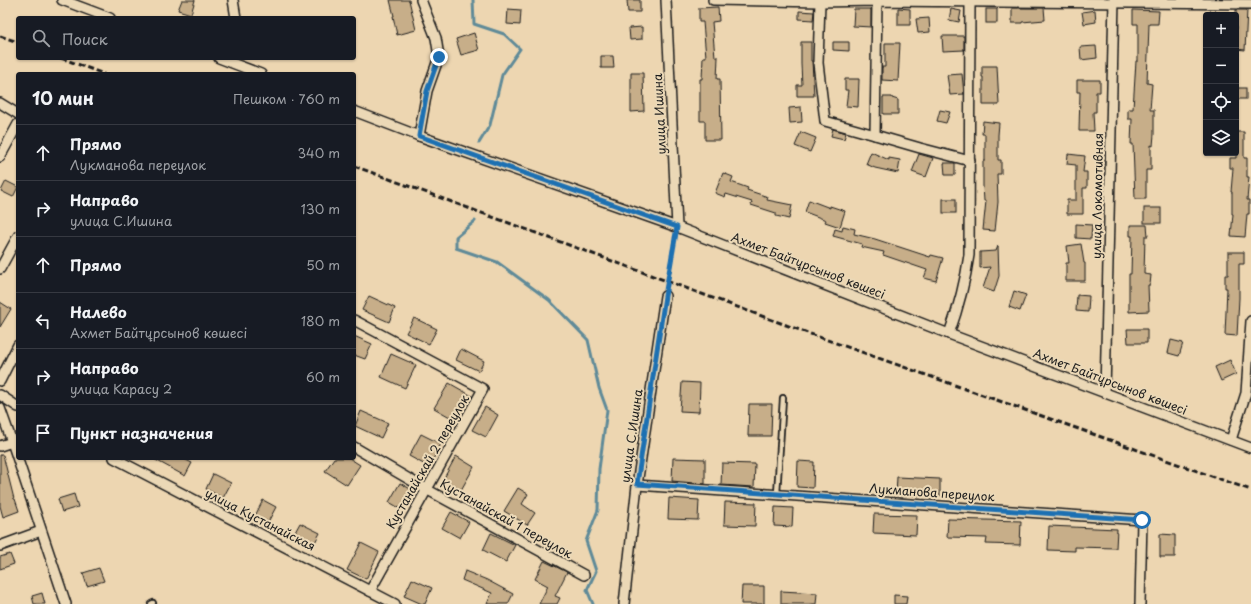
<!DOCTYPE html>
<html lang="ru">
<head>
<meta charset="utf-8">
<style>
	body { margin:0; font-family:"Playpen Sans",sans-serif; background:#242831; color:#f1f3f6 }
	.controls { position:absolute; right:12px; top:12px; display:grid; overflow:hidden; border-radius:4px; box-shadow:0 1px 3px #0004 }
	.controls button { width:36px; height:36px; display:grid; place-items:center; padding:0; border:0; border-bottom:1px solid #363941; background:#171b24; color:#f1f3f6; font:20px sans-serif }
	.stop { position:absolute; width:12px; height:12px; margin:-9px; border:3px solid #1f6fb2; border-radius:50%; background:#fff }
	.stop.end { background:#1f6fb2; border-color:#fff; box-shadow:0 1px 4px #0008 }
	.list { margin:0; padding:0; list-style:none }
	h2 { display:flex; justify-content:space-between; align-items:center; height:52px; margin:0; padding:0 16px; font-size:17px }
	h2 small { font-size:13px; font-weight:400; color:#9ea1a6 }
	.list li { display:grid; grid-template-columns:26px 1fr auto; gap:12px; align-items:center; box-sizing:border-box; height:56px; padding:0 16px; border-top:1px solid #363941 }
	.list b { display:block; font-size:15px; white-space:nowrap }
	.list p { margin:0; font-size:13px; white-space:nowrap; color:#9ea1a6 }
	.list em { font-size:13px; font-style:normal; color:#9ea1a6 }
	.icon { flex:none; width:22px; height:22px; fill:none; stroke:currentColor; stroke-width:2; stroke-linecap:round; stroke-linejoin:round }
	.map { position:relative; flex:none; width:1251px; height:604px; overflow:hidden }
	.search { position:absolute; background:#171b24; box-shadow:0 1px 3px #0004; left:16px; top:16px; width:340px; height:44px; display:flex; align-items:center; gap:10px; box-sizing:border-box; padding:0 14px; border-radius:4px; color:#9ea1a6; font-size:15px }
	.panel { position:absolute; background:#171b24; box-shadow:0 1px 3px #0004; left:16px; top:72px; width:340px; height:388px; border-radius:4px }
	.map>svg:first-child { display:block }
</style>
</head>
<body>
<div class="map">
<svg width="1251" height="604" viewBox="0 0 1251 604">
	<rect width="100%" height="100%" fill="#edd6b1"/>
	<filter id="ink" filterUnits="userSpaceOnUse"><feTurbulence type="fractalNoise" baseFrequency=".025" numOctaves="2"/><feDisplacementMap in="SourceGraphic" scale="8" xChannelSelector="R" yChannelSelector="G"/><feConvolveMatrix kernelMatrix="1 2 1 2 8 2 1 2 1" color-interpolation-filters="sRGB"/></filter>
	<g filter="url(#ink)">
		<g fill="none" stroke-linecap="round" stroke-linejoin="round">
			<g stroke="#5e8a98" stroke-width="3">
				<path d="M473 0 474 24 504 34 520 49 502 75 490 125 479 143"/>
				<path d="M475 221 456 237V248L497 262 549 300 588 340 599 388 607 410 599 469 598 510 586 541 596 571 587 590 593 604"/>
			</g>
		</g>
		<g fill="#c7ae89" stroke="#1c1c1c">
			<path d="M182 0H195L191 14 178 10Z"/>
			<path d="M390 0H409L416 30 397 35 393 16H394Z"/>
			<path d="M627 0H640V12H628Z"/>
			<path d="M718 7 719 21 712 22 715 57H718L717 79H720L721 140H705V121H700V79H702L703 57H706L703 22H699V8Z"/>
			<path d="M898 8 910 9V25H898Z"/>
			<path d="M1012 8H1044L1045 20 1022 22V23H1012Z"/>
			<path d="M508 9 521 10 520 25 507 24Z"/>
			<path d="M854 9H871V27L853 26Z"/>
			<path d="M951 9 961 11 959 22 949 20Z"/>
			<rect x="986" y="9" width="11" height="14"/>
			<path d="M1095 10 1096 22 1084 24 1082 12Z"/>
			<path d="M1133 10 1159 11 1158 24H1149L1147 83 1152 84 1150 110H1154V134L1153 146 1151 145V170H1146V199H1135L1133 144H1131L1132 119H1128V109H1133L1136 61H1138V24H1133Z"/>
			<path d="M1236 10H1247L1245 50 1236 49Z"/>
			<path d="M799 11 814 12 813 20 799 19Z"/>
			<path d="M929 18 930 32 918 33 916 19Z"/>
			<path d="M642 27V39L630 40 629 28Z"/>
			<path d="M474 33 479 50 461 55 456 39Z"/>
			<path d="M942 36H964V50L943 51Z"/>
			<path d="M801 42H811V61H812L814 96H797V85H802L801 64Z"/>
			<path d="M833 42H849V51L833 50Z"/>
			<path d="M885 43H900L898 81 882 80V67H885Z"/>
			<path d="M1096 46 1097 58 1081 60 1080 47Z"/>
			<path d="M601 56H613L614 68H601Z"/>
			<path d="M982 66H997L999 105H983V77H982Z"/>
			<path d="M631 73H643L644 111 631 112Z"/>
			<path d="M962 74 964 94 950 95 947 75Z"/>
			<path d="M845 79H859L858 107 846 106 848 90H845Z"/>
			<path d="M1077 80H1100V92H1096V112H1093L1094 131H1079L1080 92H1077Z"/>
			<rect x="1236" y="88" width="10" height="11"/>
			<path d="M883 97H892V98L898 100V114H883Z"/>
			<path d="M801 107 802 122 790 123 789 108Z"/>
			<path d="M940 110 950 112 946 123 937 121Z"/>
			<path d="M983 121 999 123 998 135V160H1001V174H997L998 202 995 231 983 230 986 201H984L983 186V161H985V134H982Z"/>
			<path d="M833 129 846 133 844 139 831 136Z"/>
			<path d="M801 132 816 138 810 152 795 146Z"/>
			<path d="M1236 132H1244V158H1247V177H1249L1247 200H1249V214H1247L1245 237 1231 236 1233 214H1232V192H1231L1233 168H1230V158H1236Z"/>
			<path d="M871 152 889 160V158L900 160 898 173 875 168 866 164Z"/>
			<path d="M919 154 933 158 926 177 912 172Z"/>
			<path d="M1068 154 1085 156 1083 172H1087V188H1083V214H1067V200H1076V165L1067 164Z"/>
			<path d="M944 163H955V175H945Z"/>
			<path d="M723 173 733 177 731 182 748 188 747 190 768 197 767 200 792 205 789 219 776 216V213L751 205 752 202 726 194 725 197 715 193Z"/>
			<path d="M6 181 18 187 13 197 1 191Z"/>
			<rect x="943" y="199" width="13" height="14"/>
			<path d="M809 200 830 208V206L845 211 840 227 825 222 826 220 805 212Z"/>
			<rect x="1144" y="208" width="17" height="15"/>
			<path d="M1076 224 1092 225 1091 239 1076 238Z"/>
			<path d="M1130 225H1147L1148 236H1145L1144 274 1151 275 1150 285H1148L1149 311 1129 312V274H1131L1132 236H1130Z"/>
			<path d="M843 226 855 229 854 234 875 239 930 257 931 255 943 258 936 281 924 278 927 270 883 255 884 252 861 247 862 244 833 236 835 229 842 231Z"/>
			<path d="M1081 244 1084 263H1085V281H1066V263H1069L1067 246Z"/>
			<path d="M998 246 999 276 994 292 983 288 990 267 980 268V252L996 251Z"/>
			<path d="M1228 252H1244V264H1239V298L1237 336 1225 335 1227 288H1225V275H1228Z"/>
			<path d="M1014 291 1026 295 1020 311 1009 307Z"/>
			<path d="M1077 295 1089 296 1088 312 1076 311Z"/>
			<path d="M369 296 395 308 389 322 362 310Z"/>
			<path d="M0 302 11 309 0 327Z"/>
			<path d="M414 318 437 329 429 344 406 333Z"/>
			<path d="M1127 329H1147V343H1128Z"/>
			<path d="M354 336 372 344 365 359 354 355Z"/>
			<path d="M1171 340 1183 343 1179 356 1168 353Z"/>
			<path d="M461 349 484 361 479 371 456 360Z"/>
			<path d="M391 354 416 365 405 388 381 377Z"/>
			<path d="M1230 360 1236 374 1221 381 1215 367Z"/>
			<path d="M682 382 700 383 699 412 680 411Z"/>
			<path d="M449 383 472 396 457 421 434 408Z"/>
			<path d="M749 404H772L771 436H748Z"/>
			<path d="M485 407 498 415 486 437 472 430Z"/>
			<path d="M361 411 388 423 381 438 355 426Z"/>
			<path d="M421 434 441 444 429 467 409 456Z"/>
			<path d="M0 455H3L14 499H15L19 511 3 517 0 506Z"/>
			<path d="M456 456 474 467 461 490 443 480Z"/>
			<path d="M152 458H182L192 463 185 476Z"/>
			<path d="M334 458H349L360 465 347 485 325 471Z"/>
			<path d="M673 458 705 459V484L672 481Z"/>
			<path d="M798 461 814 462 813 488 797 487Z"/>
			<path d="M722 463 755 464 754 487 721 485Z"/>
			<path d="M213 474 231 483 223 498 206 489Z"/>
			<path d="M897 477 940 479V496L896 495Z"/>
			<path d="M400 483 412 490 401 509 389 502Z"/>
			<path d="M518 488 528 494 522 504 535 513 527 525 504 511Z"/>
			<path d="M74 494 78 507 62 512 58 499Z"/>
			<path d="M669 498 699 500 698 520 668 519Z"/>
			<path d="M263 500 276 507 268 522 255 516Z"/>
			<path d="M725 502 756 503 755 526 724 525Z"/>
			<path d="M775 507 793 508 792 527 774 526Z"/>
			<path d="M451 512 469 522 460 538 442 528Z"/>
			<path d="M874 514 917 515 916 535 873 533Z"/>
			<path d="M948 519 1021 521 1020 545 986 544 987 538 947 537Z"/>
			<path d="M300 523 320 533 314 544 294 534Z"/>
			<path d="M1049 526 1117 529 1116 548 1075 547V551L1048 550Z"/>
			<path d="M491 533 515 545 506 562 483 550Z"/>
			<path d="M1160 534 1175 535V557H1160Z"/>
			<path d="M361 543 379 552 366 579 347 570Z"/>
			<path d="M10 554 14 564 0 569V557Z"/>
			<path d="M544 561 567 572 555 596 560 598 557 604H539L548 586 535 579Z"/>
			<path d="M99 568 104 581 87 586 83 573Z"/>
			<path d="M465 571 487 580 513 594 508 604H487L492 593 462 580Z"/>
			<path d="M412 579 432 588 425 604H422L404 596Z"/>
			<path d="M742 586H764V604H741Z"/>
			<path d="M781 591 817 593 816 604H781Z"/>
			<path d="M42 593 45 604H34L32 596Z"/>
			<path d="M894 595 907 596 906 604H894Z"/>
		</g>
		<g fill="none" stroke-linecap="round" stroke-linejoin="round">
			<g stroke="#1c1c1c" stroke-width="8">
				<g id="lane">
					<path d="M777 494 783 398"/>
					<path d="M151 604 153 603"/>
				</g>
			</g>
			<g stroke="#1c1c1c" stroke-width="12">
				<g id="street">
					<path d="M62 0 110 18"/>
					<path d="M233 0 236 18"/>
					<path d="M666 0 677 227"/>
					<path d="M713 0 820 2 877 1 1251 4"/>
					<path d="M877 1 875 135 920 148 970 161"/>
					<path d="M820 2 818 63 825 121 875 135"/>
					<path d="M219 58 261 74"/>
					<path d="M0 103 18 114"/>
					<path d="M354 111 419 136 677 227 949 334 1251 448"/>
					<path d="M419 136 427 91 439 57 436 38 421 0"/>
					<path d="M0 157 18 124"/>
					<path d="M0 269 18 236"/>
					<path d="M354 320 483 389 370 591"/>
					<path d="M949 334C959 306 965 284 969 255L970 1"/>
					<path d="M0 381 18 345"/>
					<path d="M1105 393 1114 0"/>
					<path d="M0 395 18 407"/>
					<path d="M0 408 12 442 0 446"/>
					<path d="M1231 440 1246 393 1251 321"/>
					<path d="M12 442 66 604"/>
					<path d="M354 447 426 489 584 575"/>
					<path d="M114 458 395 604"/>
					<path d="M637 485 1142 520 1140 604"/>
					<path d="M0 546 41 531"/>
					<path d="M624 604 637 485 665 296"/>
				</g>
			</g>
			<path stroke="#1c1c1c" stroke-width="2" stroke-dasharray="4 3" stroke-linecap="butt" d="M667 287 675 236"/>
			<use href="#lane" stroke="#ebd8b6" stroke-width="4.5"/>
			<use href="#street" stroke="#ebd8b6" stroke-width="9"/>
			<g stroke="#1c1c1c" stroke-width="3" stroke-dasharray="6 3" stroke-linecap="butt">
				<path d="M0 36 18 42"/>
				<path d="M61 58 104 74"/>
				<path d="M354 166 816 336 1251 490"/>
			</g>
		</g>
	</g>
	<g fill="none" stroke-linecap="round" stroke-linejoin="round" filter="url(#ink)">
		<path stroke="#1f6fb2" stroke-width="5" d="M439 57 427 91 419 136 677 227 665 296 637 484 1142 520"/>
	</g>
	<g text-anchor="middle" stroke-width="4" stroke-linejoin="round" paint-order="stroke">
		<g font-size="12" fill="#1c1c1c" stroke="#ebd8b6">
			<text transform="translate(660 114) rotate(-93)" y="4">улица Ишина</text>
			<text transform="translate(1098 196) rotate(-89)" y="4">улица Локомотивная</text>
			<text transform="translate(808 266) rotate(21)" y="4">Ахмет Байтұрсынов көшесі</text>
			<text transform="translate(1110 382) rotate(21)" y="4">Ахмет Байтұрсынов көшесі</text>
			<text transform="translate(632 436) rotate(-82)" y="4">улица С.Ишина</text>
			<text transform="translate(428 462) rotate(-60)" y="4">Кустанайскай 2 переулок</text>
			<text transform="translate(932 493) rotate(4)" y="4">Лукманова переулок</text>
			<text transform="translate(506 519) rotate(29)" y="4">Кустанайскай 1 переулок</text>
			<text transform="translate(260 520) rotate(27)" y="4">улица Кустанайская</text>
		</g>
	</g>
</svg>
<div class="controls">
<button>+</button>
<button>−</button>
<button><svg class="icon" aria-label="locate" viewBox="0 0 24 24"><circle cx="12" cy="12" r="6"/><path d="M12 2v4M12 18v4M2 12h4M18 12h4"/></svg></button>
<button><svg class="icon" aria-label="layers" viewBox="0 0 24 24"><path d="M12 4l9 5-9 5-9-5zM3 14l9 5 9-5"/></svg></button>
</div>
<div class="stop" style="left:1142px;top:520px"></div>
<div class="stop end" style="left:439px;top:57px"></div>
<div class="search"><svg class="icon" aria-label="search" viewBox="0 0 24 24"><circle cx="10" cy="10" r="6"/><path d="M15 15l6 6"/></svg>Поиск</div>
<section class="panel">
<h2>10 мин<small>Пешком · 760 m</small></h2>
<ul class="list">
<li><svg class="icon" aria-label="ahead" viewBox="0 0 24 24"><path d="M12 20V5M6 11l6-6 6 6"/></svg><div><b>Прямо</b><p>Лукманова переулок</p></div><em>340 m</em></li>
<li><svg class="icon" aria-label="right" viewBox="0 0 24 24"><path d="M7 20v-9h11M14 6l5 5-5 5"/></svg><div><b>Направо</b><p>улица С.Ишина</p></div><em>130 m</em></li>
<li><svg class="icon" aria-label="ahead" viewBox="0 0 24 24"><path d="M12 20V5M6 11l6-6 6 6"/></svg><div><b>Прямо</b></div><em>50 m</em></li>
<li><svg class="icon" aria-label="left" viewBox="0 0 24 24"><path d="M17 20v-9H6M10 6l-5 5 5 5"/></svg><div><b>Налево</b><p>Ахмет Байтұрсынов көшесі</p></div><em>180 m</em></li>
<li><svg class="icon" aria-label="right" viewBox="0 0 24 24"><path d="M7 20v-9h11M14 6l5 5-5 5"/></svg><div><b>Направо</b><p>улица Карасу 2</p></div><em>60 m</em></li>
<li><svg class="icon" aria-label="arrive" viewBox="0 0 24 24"><path d="M6 21V4h12l-3 4 3 4H6"/></svg><div><b>Пункт назначения</b></div></li>
</ul>
</section>
</div>
</body>
</html>
